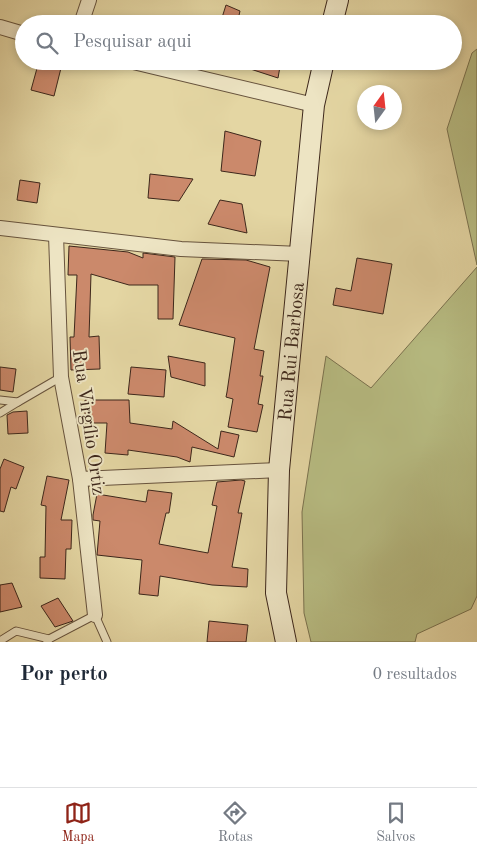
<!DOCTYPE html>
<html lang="pt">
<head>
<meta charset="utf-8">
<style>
	body { margin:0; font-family:"Old Standard TT",serif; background:#f2f2f3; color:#1f2937 }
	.compass { position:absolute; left:357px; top:85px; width:45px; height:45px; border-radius:50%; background:#fff; box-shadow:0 2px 8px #0003; rotate:15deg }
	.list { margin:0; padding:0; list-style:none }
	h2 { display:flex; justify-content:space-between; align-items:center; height:65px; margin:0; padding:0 20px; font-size:21px }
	h2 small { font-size:16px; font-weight:400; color:#747a83 }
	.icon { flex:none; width:28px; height:28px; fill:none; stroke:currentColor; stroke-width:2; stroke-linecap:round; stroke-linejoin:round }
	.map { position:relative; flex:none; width:477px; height:642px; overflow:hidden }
	.search { position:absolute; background:#fff; box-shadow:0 2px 8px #0003; left:15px; right:15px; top:15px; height:55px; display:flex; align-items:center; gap:12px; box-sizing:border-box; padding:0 18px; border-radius:28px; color:#747a83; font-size:19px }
	.sheet { height:145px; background:#fff }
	nav { display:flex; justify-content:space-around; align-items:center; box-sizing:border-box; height:70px; border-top:1px solid #e0e1e3; background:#fff; font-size:14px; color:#747a83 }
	nav a { display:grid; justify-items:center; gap:2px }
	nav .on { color:#8f2418 }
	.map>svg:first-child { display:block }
</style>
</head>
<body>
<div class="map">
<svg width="477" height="642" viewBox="0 0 477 642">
	<rect width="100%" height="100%" fill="#e4d6a3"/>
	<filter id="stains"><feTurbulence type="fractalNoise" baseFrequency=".004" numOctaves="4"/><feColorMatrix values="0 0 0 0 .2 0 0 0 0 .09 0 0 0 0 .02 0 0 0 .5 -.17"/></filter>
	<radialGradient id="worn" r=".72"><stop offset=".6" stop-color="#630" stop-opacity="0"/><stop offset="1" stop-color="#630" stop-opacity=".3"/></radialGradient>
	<g fill="#b8bd83" stroke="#7a724f">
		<path d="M477 49V265L447 129 472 53Z"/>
		<path d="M477 267V596L471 609 417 634 415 642H311L304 613 302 512 326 356 371 388Z"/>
	</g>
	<g fill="#cb896b" stroke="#3d271b">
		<path d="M226 5 240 11 237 24H220Z"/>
		<path d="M39 61H52L62 64 54 96 31 90Z"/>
		<path d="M236 61H281L278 78 235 64Z"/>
		<path d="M225 131 261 141 255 176 221 171Z"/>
		<path d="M150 174 193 179 179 201 148 198Z"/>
		<path d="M20 180 40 183 37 203 17 200Z"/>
		<path d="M220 200 242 204 247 233 208 224Z"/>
		<path d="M69 246 128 252 143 258V253L175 257 173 319H158V285H129L91 274 89 337 99 336 100 369 71 370 70 337H74L77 275H68Z"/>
		<path d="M357 258 392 264 383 314 333 305 336 288 351 291Z"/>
		<path d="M202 259 246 260 270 267 254 349 264 351 260 376H263L258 404 263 405 257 432 228 427 233 399 226 397 227 392 235 338 179 325Z"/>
		<path d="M168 356 205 363V386L171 377Z"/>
		<path d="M0 367 16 369 13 392 0 390Z"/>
		<path d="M131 367 166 370 164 397 128 394Z"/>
		<path d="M85 400H129L130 423 172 429 173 421 218 449 221 431 239 435 234 457 192 447 190 462 177 457 128 450V455L105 453 107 423H85Z"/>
		<path d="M27 411 28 433 8 434 7 415 13 412Z"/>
		<path d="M4 459 24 467 16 489 11 487 4 512 0 511V469Z"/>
		<path d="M47 476 69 480 61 520H72L71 549H66L65 579 40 578V557H45L46 506 41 505Z"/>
		<path d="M241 480 245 481 238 513H242L232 567 248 569 247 587 212 585 160 576 158 596 139 594 142 560 97 555 100 521 93 520V515L97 494 146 502 148 490 172 493 169 513H166L159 544 208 553 217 506 212 505 217 482Z"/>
		<path d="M12 583 22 607 0 612V585Z"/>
		<path d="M58 598 73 621 55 627 41 606Z"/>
		<path d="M209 621 248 625 246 642H207Z"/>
	</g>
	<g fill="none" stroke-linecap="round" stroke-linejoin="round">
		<g stroke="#67533d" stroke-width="9">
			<g id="service">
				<path d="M0 400 18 402 61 377"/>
				<path d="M0 413 18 402"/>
				<path d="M0 641 16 631 49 639"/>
				<path d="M47 642 49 639 95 615 107 642"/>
			</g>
		</g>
		<g stroke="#67533d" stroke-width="16">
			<g id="minor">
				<path d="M81 24 89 0"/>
				<path d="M0 27 24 34"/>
				<path d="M129 61 314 105"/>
				<path d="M0 228 181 249 300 254"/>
				<path d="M56 235 61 377 80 479 95 615"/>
				<path d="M80 479 279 470"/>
			</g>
		</g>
		<g stroke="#3d271b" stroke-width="22">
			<g id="secondary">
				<path d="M332 24 338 0"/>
				<path id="s1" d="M286 642 276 593 279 470 314 105 324 61"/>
			</g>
		</g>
		<use href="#service" stroke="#ede4c3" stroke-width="7"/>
		<use href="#minor" stroke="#ede4c3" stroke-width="14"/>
		<use href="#secondary" stroke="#ede4c3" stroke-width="20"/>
	</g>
	<g text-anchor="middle" stroke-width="4" stroke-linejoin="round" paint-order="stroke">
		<g font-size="19" fill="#3d271b" stroke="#ede4c3">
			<text dy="7" stroke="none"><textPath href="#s1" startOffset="292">Rua Rui Barbosa</textPath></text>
			<text transform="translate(90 422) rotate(82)" y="7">Rua Virgílio Ortiz</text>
		</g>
	</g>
	<rect width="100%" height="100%" filter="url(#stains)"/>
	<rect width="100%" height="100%" fill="url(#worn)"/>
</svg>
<svg class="compass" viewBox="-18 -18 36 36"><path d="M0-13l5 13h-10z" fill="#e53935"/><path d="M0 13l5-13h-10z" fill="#747a83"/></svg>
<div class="search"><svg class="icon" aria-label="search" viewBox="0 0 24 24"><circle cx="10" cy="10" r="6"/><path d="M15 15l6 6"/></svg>Pesquisar aqui</div>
</div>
<section class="sheet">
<h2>Por perto<small>0 resultados</small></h2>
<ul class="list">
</ul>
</section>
<nav>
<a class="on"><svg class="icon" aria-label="map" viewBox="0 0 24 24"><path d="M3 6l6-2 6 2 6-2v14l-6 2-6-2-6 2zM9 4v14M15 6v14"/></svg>Mapa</a>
<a><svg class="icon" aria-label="directions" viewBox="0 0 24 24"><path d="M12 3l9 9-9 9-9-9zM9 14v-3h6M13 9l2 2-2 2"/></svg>Rotas</a>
<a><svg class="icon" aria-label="saved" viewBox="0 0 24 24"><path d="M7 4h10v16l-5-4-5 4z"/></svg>Salvos</a>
</nav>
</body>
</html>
